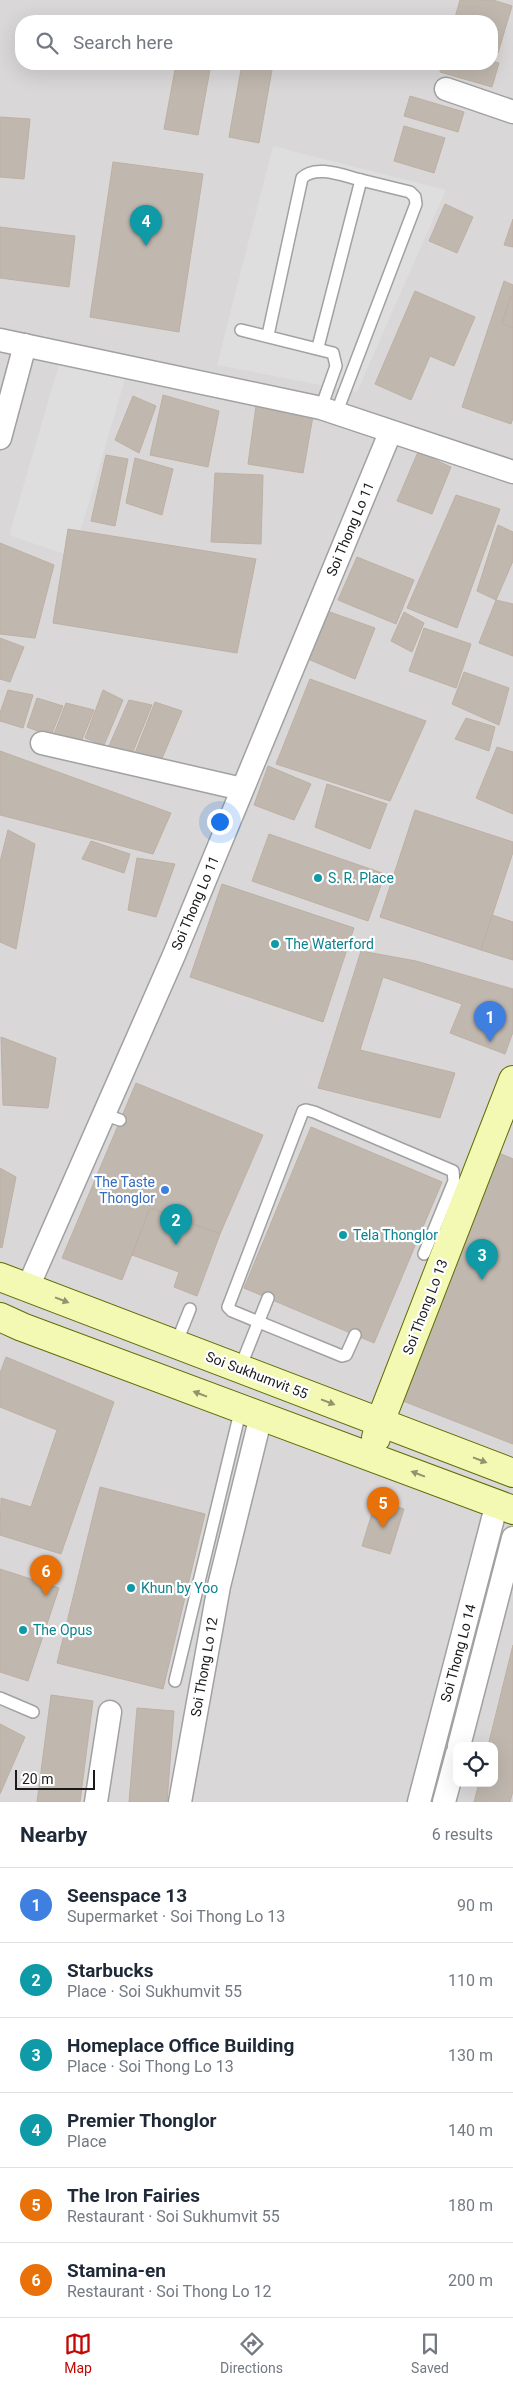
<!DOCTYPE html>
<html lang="en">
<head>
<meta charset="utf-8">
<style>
	body { margin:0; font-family:Roboto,sans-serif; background:#f6f6f7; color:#1f2937 }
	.controls { position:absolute; right:15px; bottom:15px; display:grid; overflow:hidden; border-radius:10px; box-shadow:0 5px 20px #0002 }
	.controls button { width:45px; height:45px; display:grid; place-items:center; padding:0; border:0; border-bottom:1px solid #e0e1e3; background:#fff; color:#1f2937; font:25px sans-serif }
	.scale { position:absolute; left:15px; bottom:12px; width:80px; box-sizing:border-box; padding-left:5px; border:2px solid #1a1a1a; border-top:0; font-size:14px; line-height:18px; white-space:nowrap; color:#1a1a1a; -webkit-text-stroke:4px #fff; paint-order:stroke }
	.you { position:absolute; left:219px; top:821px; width:18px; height:18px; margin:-12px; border:4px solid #fff; border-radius:50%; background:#1a73e8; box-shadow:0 0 0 8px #1a73e833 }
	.badge { display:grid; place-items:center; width:32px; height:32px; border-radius:50%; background:#c30702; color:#fff; font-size:16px; font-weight:700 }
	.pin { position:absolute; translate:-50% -41px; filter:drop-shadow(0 1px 2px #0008) }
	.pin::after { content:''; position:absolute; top:26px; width:18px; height:15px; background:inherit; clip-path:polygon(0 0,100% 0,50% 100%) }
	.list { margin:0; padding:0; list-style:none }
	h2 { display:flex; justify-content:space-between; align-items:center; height:65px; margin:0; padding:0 20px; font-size:21px }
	h2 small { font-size:16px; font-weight:400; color:#747a83 }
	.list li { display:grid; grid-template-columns:32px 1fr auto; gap:15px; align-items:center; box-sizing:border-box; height:75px; padding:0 20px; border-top:1px solid #e0e1e3 }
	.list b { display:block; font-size:19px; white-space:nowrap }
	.list p { margin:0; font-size:16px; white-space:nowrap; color:#747a83 }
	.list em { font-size:16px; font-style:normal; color:#747a83 }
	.icon { flex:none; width:28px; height:28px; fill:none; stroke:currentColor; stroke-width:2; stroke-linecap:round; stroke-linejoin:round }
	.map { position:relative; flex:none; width:513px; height:1802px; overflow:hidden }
	.search { position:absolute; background:#fff; box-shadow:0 5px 20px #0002; left:15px; right:15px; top:15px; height:55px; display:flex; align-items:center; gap:12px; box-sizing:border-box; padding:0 18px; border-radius:20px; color:#747a83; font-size:19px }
	.sheet { height:515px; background:#fff }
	nav { display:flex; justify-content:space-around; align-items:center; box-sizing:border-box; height:70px; border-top:1px solid #e0e1e3; background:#fff; font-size:14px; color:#747a83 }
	nav a { display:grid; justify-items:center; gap:2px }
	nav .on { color:#c30702 }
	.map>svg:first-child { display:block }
</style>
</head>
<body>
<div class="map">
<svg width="513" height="1802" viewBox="0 0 513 1802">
	<rect width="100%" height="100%" fill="#ece8e0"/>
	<path fill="#d9d7d7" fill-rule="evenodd" d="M0 0H513V1802H0ZM21 21H492V64H21ZM457 1746H494V1783H457Z"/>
	<g fill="#dedede">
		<path d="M273 146 446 190 357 392 217 365Z"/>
		<path d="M60 361 125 379 73 557 9 535Z"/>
	</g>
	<g fill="#c0b8af" stroke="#beafa2">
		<path d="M460 0H493L512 6 498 53 492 51V21H454Z"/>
		<path d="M492 61 499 63 492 87 440 72 442 64H492Z"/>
		<path d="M176 64H211L198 135 164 129Z"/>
		<path d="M242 64H273L259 143 229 137Z"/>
		<path d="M410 96 464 112 458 132 404 116Z"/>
		<path d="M0 117 30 119 24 179 0 177Z"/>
		<path d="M404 126 445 138 434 173 394 161Z"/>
		<path d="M113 162 203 174 179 332 90 317Z"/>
		<path d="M445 204 473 217 457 253 429 241Z"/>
		<path d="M513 219V247L504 245Z"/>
		<path d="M0 227 75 236 69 287 0 278Z"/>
		<path d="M504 281 513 285V418L511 424 462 407Z"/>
		<path d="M415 291 475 317 454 366 430 356 411 400 375 384Z"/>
		<path d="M511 296H513V328L502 323Z"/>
		<path d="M163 395 219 411 208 467 150 455Z"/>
		<path d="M133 396 156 406 139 453 115 440Z"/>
		<path d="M256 406 313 416 303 473 248 464Z"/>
		<path d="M418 452 451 467 432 514 397 501Z"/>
		<path d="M106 455 128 459 115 526 91 521Z"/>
		<path d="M135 458 173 469 162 515 126 503Z"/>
		<path d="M215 473 263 475 261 544 211 542Z"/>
		<path d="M456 495 500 509 457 628 407 608Z"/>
		<path d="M498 525 513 532V561L496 600 477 591Z"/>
		<path d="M68 529 256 559 237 653 53 623Z"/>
		<path d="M0 543 54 565 35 638 0 634Z"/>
		<path d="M357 557 414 580 396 624 338 600Z"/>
		<path d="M496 600 513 604V656L479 643Z"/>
		<path d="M327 611 375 628 355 679 308 659Z"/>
		<path d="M404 612 424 623 412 652 391 641Z"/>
		<path d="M424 628 471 644 456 688 409 671Z"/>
		<path d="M0 638 24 647 10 682 0 679Z"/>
		<path d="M464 672 509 688 499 725 452 704Z"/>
		<path d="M310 679 426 721 390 801 276 764Z"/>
		<path d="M8 690 33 695 23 728 0 721V713Z"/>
		<path d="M103 690 123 700 104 745 85 738Z"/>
		<path d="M37 698 63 706 51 736 27 727Z"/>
		<path d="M129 700 152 705 132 754 109 746Z"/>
		<path d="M155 702 182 711 161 761 135 753Z"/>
		<path d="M66 703 94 710 81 742 54 734Z"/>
		<path d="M466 718 495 727 489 751 455 739Z"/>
		<path d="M497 747 513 752V814L476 798Z"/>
		<path d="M0 751 171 813 153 854 0 815Z"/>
		<path d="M268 766 311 784 294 820 254 805Z"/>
		<path d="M327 784 387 804 370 849 315 827Z"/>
		<path d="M415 810 513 842V852L481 950 380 917Z"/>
		<path d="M8 830 35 844 16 949 0 942V862Z"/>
		<path d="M269 834 385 874 368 921 252 881Z"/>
		<path d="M91 841 130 854 124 873 82 859Z"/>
		<path d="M137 858 175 864 156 917 128 910Z"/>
		<path d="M222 884 354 928 323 1022 190 977Z"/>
		<path d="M492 915 513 922V960L481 950Z"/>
		<path d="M361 951 416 961 513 989V1032L505 1054 450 1033 462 1004 383 977 360 1050 455 1073 440 1118 318 1088Z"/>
		<path d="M1 1037 56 1058 48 1108 3 1105Z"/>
		<path d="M136 1083 263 1135 220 1234 150 1208 122 1280 62 1258Z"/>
		<path d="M311 1127 442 1182 374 1343 244 1288Z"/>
		<path d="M499 1153 513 1159V1444L403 1401Z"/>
		<path d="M0 1168 16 1177 2 1248 0 1247Z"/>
		<path d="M150 1208 220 1234 197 1296 174 1287 179 1272 132 1255Z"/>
		<path d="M6 1357 114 1402 61 1554 0 1535 1 1498 31 1507 57 1430 0 1407V1373Z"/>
		<path d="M100 1487 205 1514 163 1689 57 1663Z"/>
		<path d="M376 1500 404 1509 390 1554 362 1546Z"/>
		<path d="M0 1569 59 1588 28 1681 0 1672Z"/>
		<path d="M513 1645V1791L510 1802H474L479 1783H494V1746H488Z"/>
		<path d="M51 1695 93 1701 80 1802H37Z"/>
		<path d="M137 1708 174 1711 167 1802H129Z"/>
		<path d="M0 1724 25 1737 0 1794Z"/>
	</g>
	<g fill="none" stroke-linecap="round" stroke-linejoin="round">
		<g stroke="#a1a1a1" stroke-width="14">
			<g id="lane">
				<path d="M241 330 333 353 336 366 321 408"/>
				<path d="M268 335 302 178C316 164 344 176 361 180L318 347"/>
				<path d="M336 414 416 204 415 197 410 192 361 180"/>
				<path d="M103 1114 120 1120"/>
				<path d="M355 1335 346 1355 342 1356 232 1311 228 1307 303 1111 306 1110 314 1112 453 1171 454 1181 424 1254"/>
				<path d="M176 1344 190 1309"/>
				<path d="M240 1368 268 1298"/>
				<path d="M175 1681 241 1408"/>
				<path d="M0 1698 33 1712"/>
			</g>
		</g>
		<g stroke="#a1a1a1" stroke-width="25">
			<g id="street">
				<path d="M446 89 513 112"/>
				<path d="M0 340 321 408 513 472"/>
				<path d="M0 438 25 345"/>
				<path d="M42 743 242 789"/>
				<path d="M28 1287 174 955 390 433"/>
				<path d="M459 1746 513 1538"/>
				<path d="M96 1802 110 1712"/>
				<path d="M180 1802 219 1586 261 1416"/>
				<path d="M419 1802 497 1503"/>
				<path d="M444 1802 457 1754"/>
			</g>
		</g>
		<g stroke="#5f6e05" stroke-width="30">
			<g id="secondary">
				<path d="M0 1277 513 1473"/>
				<path d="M0 1317 22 1327 513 1510"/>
				<path d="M376 1438 380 1422 513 1080"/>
			</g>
		</g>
		<use href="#lane" stroke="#fff" stroke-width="11"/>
		<use href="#street" stroke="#fff" stroke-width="22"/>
		<use href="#secondary" stroke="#f3f8b2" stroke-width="28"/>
	</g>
	<defs><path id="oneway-solid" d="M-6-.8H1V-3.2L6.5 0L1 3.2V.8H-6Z" transform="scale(1.25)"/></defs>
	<g fill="#91946e">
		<use href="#oneway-solid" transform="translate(62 1300) rotate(21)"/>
		<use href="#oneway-solid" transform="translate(200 1394) rotate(-159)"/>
		<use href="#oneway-solid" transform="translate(328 1402) rotate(21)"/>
		<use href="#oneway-solid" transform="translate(480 1460) rotate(21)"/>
		<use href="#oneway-solid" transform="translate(418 1474) rotate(-159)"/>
	</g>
	<g fill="#0f9aa8" stroke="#fff" stroke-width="2">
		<circle cx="318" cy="878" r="5"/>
		<circle cx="275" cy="944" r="5"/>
		<circle cx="343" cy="1235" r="5"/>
		<circle cx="131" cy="1588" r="5"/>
		<circle cx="23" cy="1630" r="5"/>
	</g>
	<circle fill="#3f7fe0" stroke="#fff" stroke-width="2" cx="165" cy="1190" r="5"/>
	<g text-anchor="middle" stroke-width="4.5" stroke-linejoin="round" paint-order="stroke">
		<g font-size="14" fill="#1a1a1a" stroke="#fff">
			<text transform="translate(350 529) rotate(-67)" y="5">Soi Thong Lo 11</text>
			<text transform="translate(195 903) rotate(-67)" y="5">Soi Thong Lo 11</text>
			<text transform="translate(425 1307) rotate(-69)" y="5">Soi Thong Lo 13</text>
			<text transform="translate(257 1375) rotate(21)" y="5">Soi Sukhumvit 55</text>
			<text transform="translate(458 1653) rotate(-75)" y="5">Soi Thong Lo 14</text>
			<text transform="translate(204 1667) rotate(-80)" y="5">Soi Thong Lo 12</text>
		</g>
		<g font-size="14" fill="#0d838f" stroke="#fff" text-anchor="start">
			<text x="328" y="883">S. R. Place</text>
			<text x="285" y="949">The Waterford</text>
			<text x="353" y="1240">Tela Thonglor</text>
			<text x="141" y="1593">Khun by Yoo</text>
			<text x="33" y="1635">The Opus</text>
		</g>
		<g font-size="14" fill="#366cbe" stroke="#fff" text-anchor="end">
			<text x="155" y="1187">The Taste<tspan x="155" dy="16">Thonglor</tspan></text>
		</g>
	</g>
</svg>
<div class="controls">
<button><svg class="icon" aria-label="locate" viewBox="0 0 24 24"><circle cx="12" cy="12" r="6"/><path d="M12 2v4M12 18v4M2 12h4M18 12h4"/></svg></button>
</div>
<div class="scale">20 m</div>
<div class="you"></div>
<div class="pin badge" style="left:490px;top:1042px;background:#3f7fe0">1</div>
<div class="pin badge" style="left:176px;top:1245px;background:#0f9aa8">2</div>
<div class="pin badge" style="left:482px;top:1280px;background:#0f9aa8">3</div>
<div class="pin badge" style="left:146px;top:246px;background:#0f9aa8">4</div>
<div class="pin badge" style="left:383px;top:1528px;background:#e8710a">5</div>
<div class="pin badge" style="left:46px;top:1596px;background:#e8710a">6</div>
<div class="search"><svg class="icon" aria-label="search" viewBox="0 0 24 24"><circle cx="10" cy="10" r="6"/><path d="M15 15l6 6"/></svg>Search here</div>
</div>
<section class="sheet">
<h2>Nearby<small>6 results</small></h2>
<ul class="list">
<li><span class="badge" style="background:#3f7fe0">1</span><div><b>Seenspace 13</b><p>Supermarket · Soi Thong Lo 13</p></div><em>90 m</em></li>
<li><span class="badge" style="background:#0f9aa8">2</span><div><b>Starbucks</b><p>Place · Soi Sukhumvit 55</p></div><em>110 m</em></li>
<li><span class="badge" style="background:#0f9aa8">3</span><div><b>Homeplace Office Building</b><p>Place · Soi Thong Lo 13</p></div><em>130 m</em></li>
<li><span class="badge" style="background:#0f9aa8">4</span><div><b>Premier Thonglor</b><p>Place</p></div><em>140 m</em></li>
<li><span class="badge" style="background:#e8710a">5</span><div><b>The Iron Fairies</b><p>Restaurant · Soi Sukhumvit 55</p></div><em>180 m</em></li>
<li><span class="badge" style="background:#e8710a">6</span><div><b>Stamina-en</b><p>Restaurant · Soi Thong Lo 12</p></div><em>200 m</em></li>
</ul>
</section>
<nav>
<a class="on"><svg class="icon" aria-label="map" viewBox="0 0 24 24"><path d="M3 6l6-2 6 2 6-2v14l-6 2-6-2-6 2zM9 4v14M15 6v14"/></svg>Map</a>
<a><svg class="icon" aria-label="directions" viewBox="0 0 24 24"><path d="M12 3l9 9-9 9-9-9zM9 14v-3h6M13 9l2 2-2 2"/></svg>Directions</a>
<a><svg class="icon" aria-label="saved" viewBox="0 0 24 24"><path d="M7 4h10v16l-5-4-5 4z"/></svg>Saved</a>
</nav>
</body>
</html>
